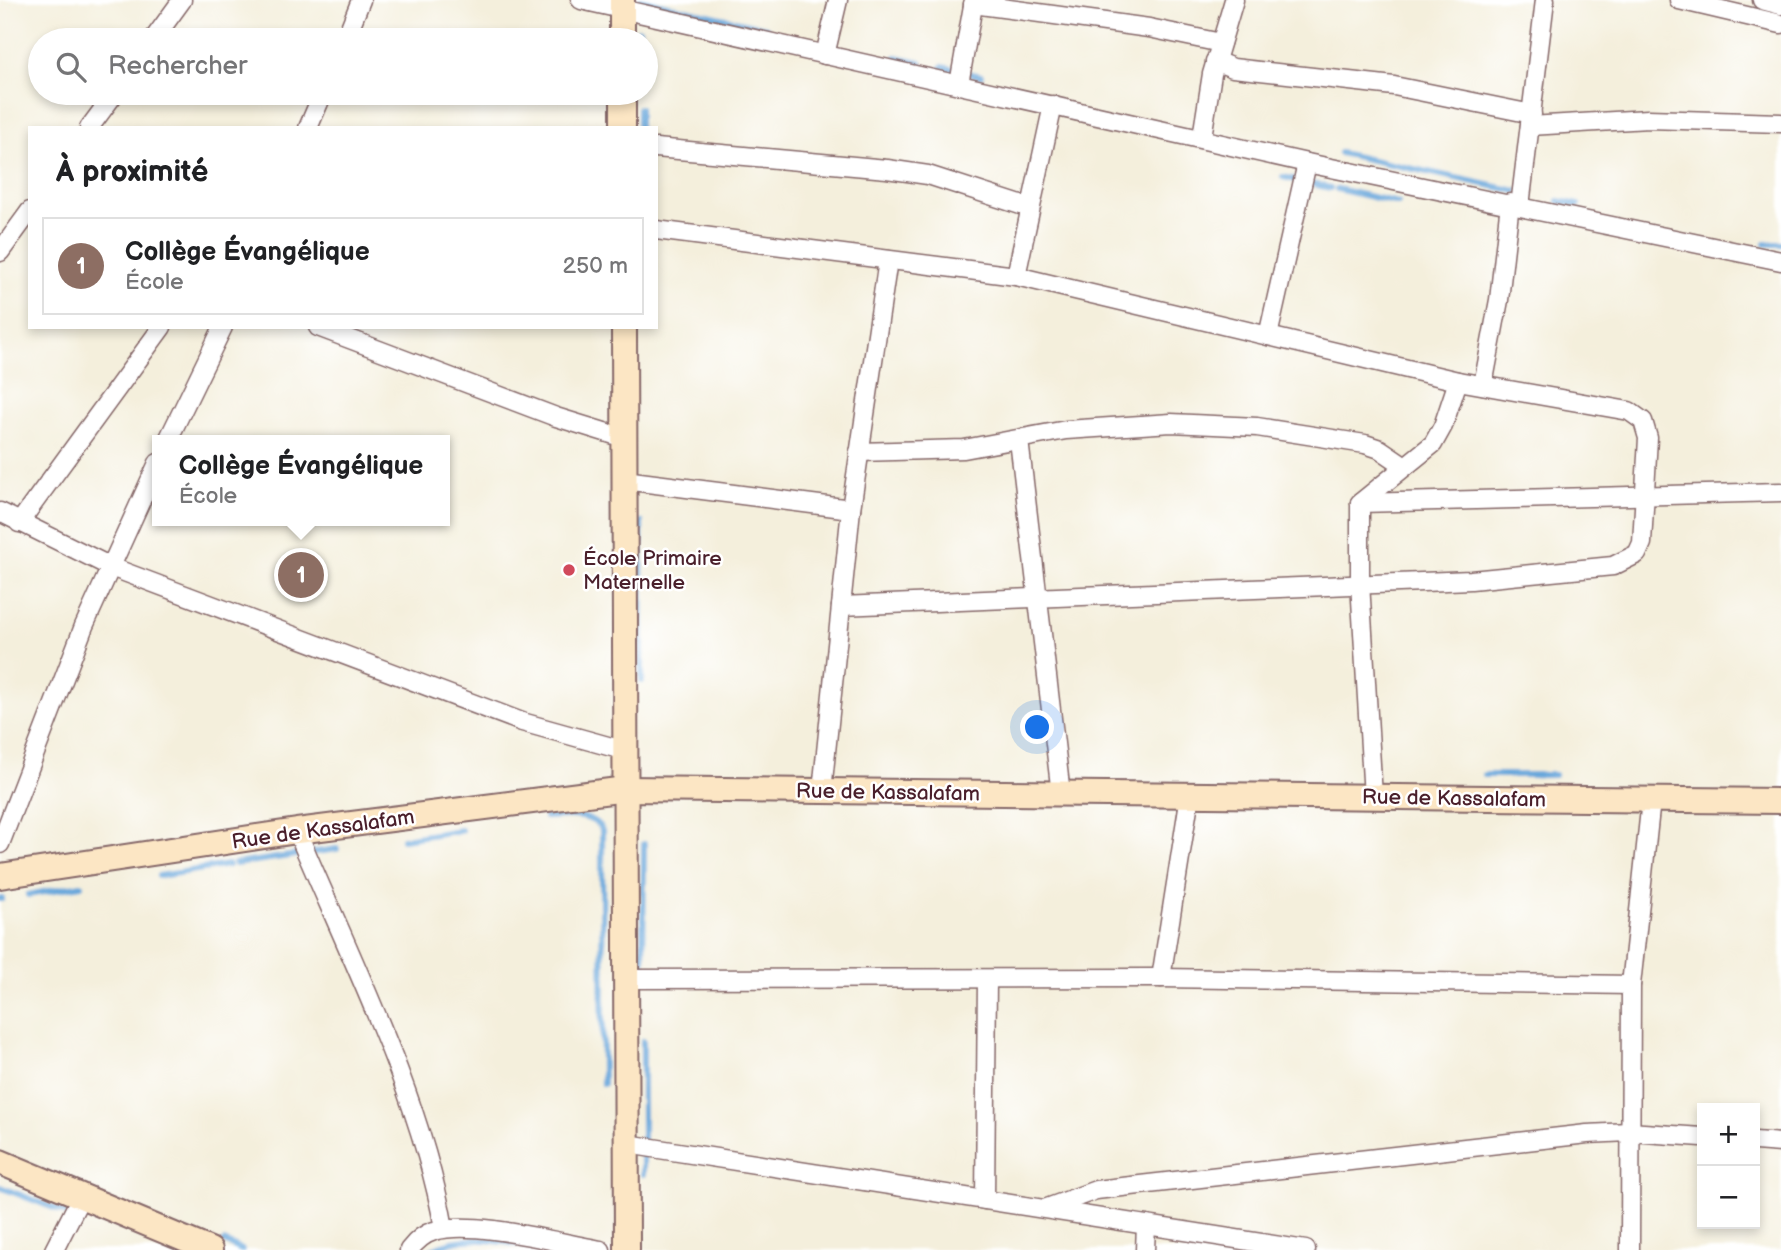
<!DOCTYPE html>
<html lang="fr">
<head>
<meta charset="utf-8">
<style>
	body { margin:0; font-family:"Balsamiq Sans",sans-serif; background:#f6f6f6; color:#202124 }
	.controls { position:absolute; right:21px; bottom:21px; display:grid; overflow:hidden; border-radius:0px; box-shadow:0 4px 10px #0003 }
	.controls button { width:63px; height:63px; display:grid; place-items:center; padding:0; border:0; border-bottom:2px solid #e0e0e0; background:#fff; color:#202124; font:35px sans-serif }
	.you { position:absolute; left:1038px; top:728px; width:24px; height:24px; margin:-18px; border:5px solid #fff; border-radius:50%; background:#1a73e8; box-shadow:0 0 0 10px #1a73e833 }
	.badge { display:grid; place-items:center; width:46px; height:46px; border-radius:50%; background:#db2777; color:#fff; font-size:23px; font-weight:700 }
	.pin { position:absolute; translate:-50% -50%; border:4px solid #fff; box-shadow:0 2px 7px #0006 }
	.popup { position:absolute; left:152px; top:435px; width:298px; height:91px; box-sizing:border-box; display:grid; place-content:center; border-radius:0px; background:#fff; filter:drop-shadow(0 2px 5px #0005); font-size:23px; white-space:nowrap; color:#757577 }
	.popup b { font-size:26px; color:#202124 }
	.popup::after { content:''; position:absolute; left:50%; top:100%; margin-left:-14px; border:14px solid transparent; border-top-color:#fff }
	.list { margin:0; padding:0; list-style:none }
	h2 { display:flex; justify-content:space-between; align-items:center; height:91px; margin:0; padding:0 28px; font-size:30px }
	h2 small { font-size:23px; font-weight:400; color:#757577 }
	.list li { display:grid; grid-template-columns:46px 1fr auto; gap:21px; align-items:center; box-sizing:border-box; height:98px; margin:0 14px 14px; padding:0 14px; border:2px solid #e0e0e0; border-radius:0px }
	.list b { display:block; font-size:26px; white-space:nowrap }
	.list p { margin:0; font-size:23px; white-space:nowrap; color:#757577 }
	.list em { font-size:23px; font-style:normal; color:#757577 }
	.icon { flex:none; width:38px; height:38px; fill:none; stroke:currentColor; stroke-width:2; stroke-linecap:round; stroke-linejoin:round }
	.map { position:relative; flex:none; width:1781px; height:1250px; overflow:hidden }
	.search { position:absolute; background:#fff; box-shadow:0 4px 10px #0003; left:28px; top:28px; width:630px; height:77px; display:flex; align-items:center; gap:18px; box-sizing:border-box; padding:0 24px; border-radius:38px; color:#757577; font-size:26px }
	.panel { position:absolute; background:#fff; box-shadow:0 4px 10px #0003; left:28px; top:126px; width:630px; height:203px; border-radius:0px }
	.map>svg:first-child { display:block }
</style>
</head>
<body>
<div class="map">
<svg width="1781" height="1250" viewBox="0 0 1781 1250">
	<rect width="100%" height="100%" fill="#fff"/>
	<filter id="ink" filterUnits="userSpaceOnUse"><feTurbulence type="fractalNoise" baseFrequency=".0143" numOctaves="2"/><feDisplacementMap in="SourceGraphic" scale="14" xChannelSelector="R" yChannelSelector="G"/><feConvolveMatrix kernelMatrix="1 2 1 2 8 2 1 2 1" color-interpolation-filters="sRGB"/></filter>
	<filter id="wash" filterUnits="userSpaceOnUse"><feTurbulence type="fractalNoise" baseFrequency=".00686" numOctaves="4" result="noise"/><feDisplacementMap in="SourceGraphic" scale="28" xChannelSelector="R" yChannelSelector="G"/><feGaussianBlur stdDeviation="1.57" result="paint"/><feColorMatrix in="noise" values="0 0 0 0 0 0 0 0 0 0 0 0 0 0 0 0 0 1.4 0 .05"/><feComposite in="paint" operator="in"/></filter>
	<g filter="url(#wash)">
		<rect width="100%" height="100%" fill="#f4efdc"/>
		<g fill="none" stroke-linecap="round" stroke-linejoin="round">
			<g stroke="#69a7db" stroke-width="6">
				<path d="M641 0 766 28"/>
				<path d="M639 40V30"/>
				<path d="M896 57 920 62"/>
				<path d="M942 67 981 76"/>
				<path d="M639 108V128"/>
				<path d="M1340 153 1516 191"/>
				<path d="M1283 177 1330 188"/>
				<path d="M1337 189 1398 203"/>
				<path d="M1559 201 1578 205"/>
				<path d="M1766 244H1781"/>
				<path d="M641 522 642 681"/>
				<path d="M1485 775H1554"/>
				<path d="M546 817C563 816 595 812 602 831L603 1084"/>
				<path d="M403 839 461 830"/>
				<path d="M235 864 337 849"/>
				<path d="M159 876 228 865"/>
				<path d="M28 895 81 885"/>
				<path d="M0 899H2"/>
				<path d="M643 975 644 844"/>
				<path d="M643 1041V1139"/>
				<path d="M643 1174V1149"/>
				<path d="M0 1187 69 1214"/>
				<path d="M224 1242 242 1250"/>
				<path d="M432 1250C465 1230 512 1244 549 1250"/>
			</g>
		</g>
	</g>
	<g filter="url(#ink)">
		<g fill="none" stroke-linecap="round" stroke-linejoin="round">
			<g stroke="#866869" stroke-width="21">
				<g id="street">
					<path d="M581 0 1307 163 1781 261"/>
					<path d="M1679 0 1781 24"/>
					<path d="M1762 0 1781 5"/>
					<path d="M973 4 1149 28 1221 43"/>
					<path d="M153 40 182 0"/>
					<path d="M345 40 361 0"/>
					<path d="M825 55 838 0"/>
					<path d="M1215 61 1233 68 1394 86 1532 114"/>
					<path d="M959 84 974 0"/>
					<path d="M1530 126 1648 119 1781 123"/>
					<path d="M89 128 115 93"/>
					<path d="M308 128 323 93"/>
					<path d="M1202 137 1212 74 1234 0"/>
					<path d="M656 148 887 169 928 175 1030 208"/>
					<path d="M1520 206 1545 0"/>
					<path d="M656 230 1016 276 1458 381 1629 411 1643 421 1648 438 1642 543 1637 554 1613 566 1471 580 841 606"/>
					<path d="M0 252 30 211"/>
					<path d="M1016 276 1053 105"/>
					<path d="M318 327 556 417 624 438"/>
					<path d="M1268 336 1307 163"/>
					<path d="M1483 385 1499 300 1510 203"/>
					<path d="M168 440 223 327"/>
					<path d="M1019 440 1061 794"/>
					<path d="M859 452 964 449 1066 430 1171 423 1257 427 1365 444 1380 449 1405 466"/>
					<path d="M624 480 851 509"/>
					<path d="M1360 503 1781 492"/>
					<path d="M0 512 111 567 522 722 626 751"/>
					<path d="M19 523 162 327"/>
					<path d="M822 791 851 509 888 260"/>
					<path d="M1373 797 1360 583V503L1433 444 1443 426 1458 381"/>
					<path d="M297 831C350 957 420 1094 444 1228"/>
					<path d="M0 844 84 626 158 463"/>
					<path d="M1161 978 1190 795"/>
					<path d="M626 979 1161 978 1631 985"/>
					<path d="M1755 1141 1781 1143"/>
					<path d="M627 1144 1306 1250"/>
					<path d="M985 1200 987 979"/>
					<path d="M1047 1208 1096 1190 1587 1134 1629 1132 1702 1137"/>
					<path d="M54 1250 81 1197"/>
					<path d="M409 1250C416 1241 423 1234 434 1231 474 1219 558 1243 601 1250"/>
					<path d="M1145 1250 1146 1225"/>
					<path d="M1630 1250 1631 985 1651 800"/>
				</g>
			</g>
			<g stroke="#866869" stroke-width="28">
				<g id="secondary">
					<path d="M622 0V40"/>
					<path d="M623 93V128"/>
					<path d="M624 327 627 1250"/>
					<path d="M0 876 297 831 626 789 1781 801"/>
					<path d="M0 1162 210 1250"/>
				</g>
			</g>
			<use href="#street" stroke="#fff" stroke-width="18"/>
			<use href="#secondary" stroke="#fce6c4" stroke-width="24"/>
		</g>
	</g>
	<circle fill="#d1495b" stroke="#fff" stroke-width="2.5" cx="569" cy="570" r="7"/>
	<g text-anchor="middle" stroke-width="5" stroke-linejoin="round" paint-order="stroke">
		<g font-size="21" fill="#4a1f2b" stroke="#fff" text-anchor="start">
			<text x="583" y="565">École Primaire<tspan x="583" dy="24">Maternelle</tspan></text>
		</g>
		<g font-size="21" fill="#4a1f2b" stroke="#fff">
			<text transform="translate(888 792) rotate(1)" y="7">Rue de Kassalafam</text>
			<text transform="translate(1454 798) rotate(1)" y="7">Rue de Kassalafam</text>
			<text transform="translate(323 829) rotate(-8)" y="7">Rue de Kassalafam</text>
		</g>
	</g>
</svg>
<div class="controls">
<button>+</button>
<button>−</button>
</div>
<div class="you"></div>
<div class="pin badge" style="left:301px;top:575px;background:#8d6e63">1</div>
<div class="popup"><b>Collège Évangélique</b>École</div>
<div class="search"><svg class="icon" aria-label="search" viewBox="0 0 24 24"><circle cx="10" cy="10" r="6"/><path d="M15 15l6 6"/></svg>Rechercher</div>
<section class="panel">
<h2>À proximité<small></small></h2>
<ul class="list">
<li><span class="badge" style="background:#8d6e63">1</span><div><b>Collège Évangélique</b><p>École</p></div><em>250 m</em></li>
</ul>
</section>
</div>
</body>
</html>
